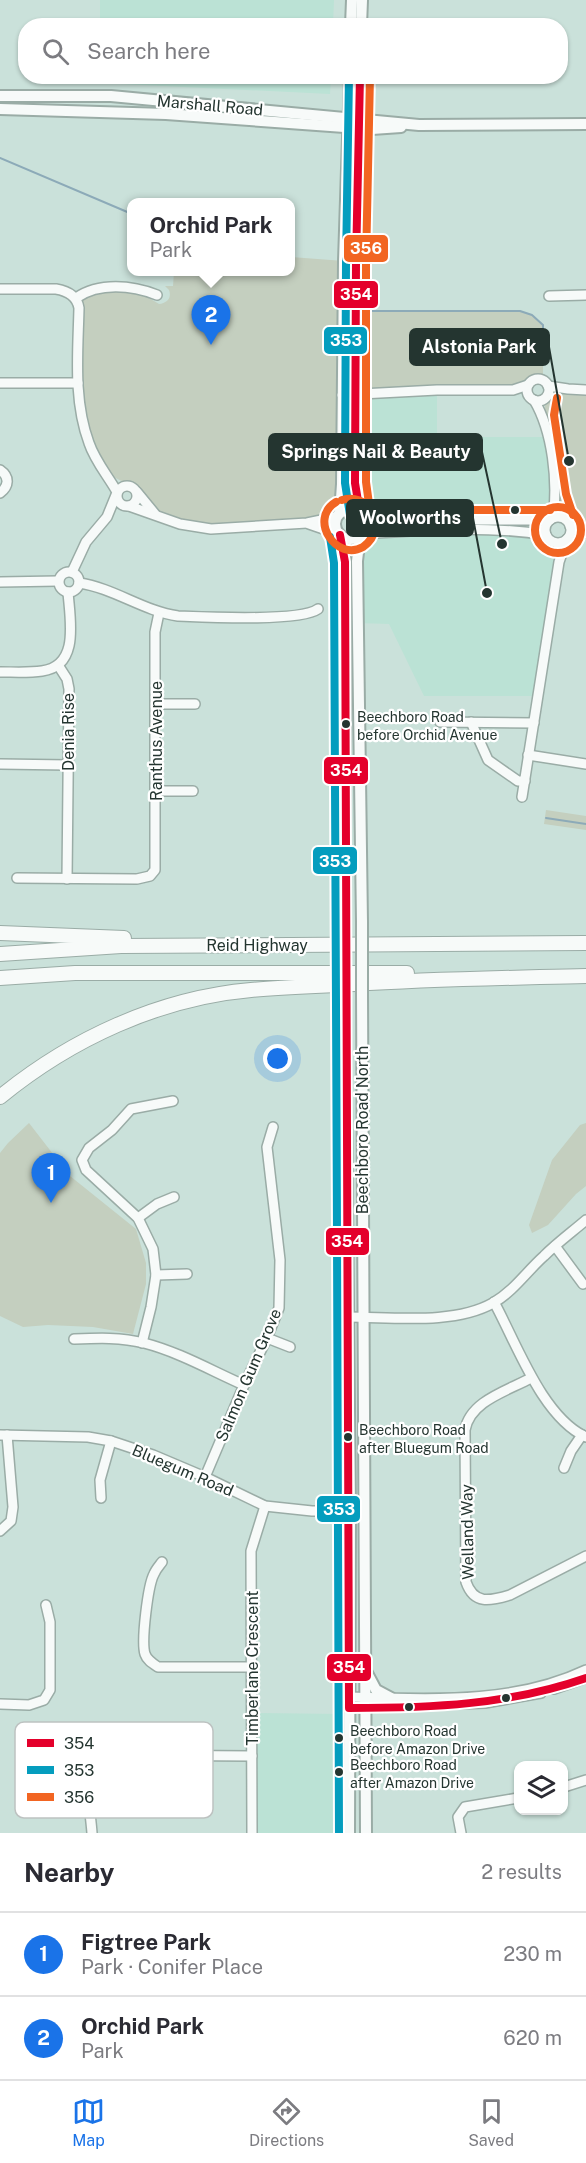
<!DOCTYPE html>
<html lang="en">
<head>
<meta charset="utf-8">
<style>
	body { margin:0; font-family:"Public Sans",sans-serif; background:#f7f7f7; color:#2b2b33 }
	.controls { position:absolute; right:18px; bottom:18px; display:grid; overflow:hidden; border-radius:12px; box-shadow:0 2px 4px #0004 }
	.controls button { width:54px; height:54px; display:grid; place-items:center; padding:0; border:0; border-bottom:2px solid #e1e1e2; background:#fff; color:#2b2b33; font:30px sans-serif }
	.you { position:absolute; left:278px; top:1059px; width:21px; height:21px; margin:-15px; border:4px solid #fff; border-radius:50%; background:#1a73e8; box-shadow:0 0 0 9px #1a73e833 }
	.badge { display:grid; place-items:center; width:39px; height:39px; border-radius:50%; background:#1a73e8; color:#fff; font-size:20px; font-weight:700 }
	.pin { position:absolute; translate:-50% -50px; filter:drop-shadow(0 2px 3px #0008) }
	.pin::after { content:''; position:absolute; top:32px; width:21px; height:18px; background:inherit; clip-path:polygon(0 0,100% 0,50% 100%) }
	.popup { position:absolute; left:127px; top:198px; width:168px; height:78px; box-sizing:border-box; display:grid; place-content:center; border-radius:12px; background:#fff; filter:drop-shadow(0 2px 4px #0005); font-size:20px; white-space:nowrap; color:#7c7c81 }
	.popup b { font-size:22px; color:#2b2b33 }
	.popup::after { content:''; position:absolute; left:50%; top:100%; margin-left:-12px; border:12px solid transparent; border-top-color:#fff }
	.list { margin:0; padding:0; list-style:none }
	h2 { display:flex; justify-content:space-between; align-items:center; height:78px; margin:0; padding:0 24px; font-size:26px }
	h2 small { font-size:20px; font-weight:400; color:#7c7c81 }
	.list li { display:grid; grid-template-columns:39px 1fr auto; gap:18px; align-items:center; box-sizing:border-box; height:84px; padding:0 24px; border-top:2px solid #e1e1e2 }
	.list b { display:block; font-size:22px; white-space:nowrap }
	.list p { margin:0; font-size:20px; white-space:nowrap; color:#7c7c81 }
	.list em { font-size:20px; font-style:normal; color:#7c7c81 }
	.icon { flex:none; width:33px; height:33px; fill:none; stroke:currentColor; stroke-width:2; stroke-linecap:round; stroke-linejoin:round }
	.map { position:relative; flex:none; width:586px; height:1833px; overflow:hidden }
	.search { position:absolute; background:#fff; box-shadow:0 2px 4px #0004; left:18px; right:18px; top:18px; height:66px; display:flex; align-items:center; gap:15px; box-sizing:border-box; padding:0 21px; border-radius:24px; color:#7c7c81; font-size:22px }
	.sheet { height:246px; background:#fff }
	nav { display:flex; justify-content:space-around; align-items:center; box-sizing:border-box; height:84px; border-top:2px solid #e1e1e2; background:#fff; font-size:16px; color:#7c7c81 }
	nav a { display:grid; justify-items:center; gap:3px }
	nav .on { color:#1a73e8 }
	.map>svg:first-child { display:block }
</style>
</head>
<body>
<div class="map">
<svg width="586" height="1833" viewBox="0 0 586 1833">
	<rect width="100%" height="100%" fill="#cae1da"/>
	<g fill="#bbe2d5">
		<path d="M100 0H334L333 25H100Z"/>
		<path d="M100 76H331V77L330 94 100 83Z"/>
		<path d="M437 390V437H548L553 518 388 520 360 513 356 394Z"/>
		<path d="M520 530 552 541 559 562 538 696H424L389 624 358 623 360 536Z"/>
		<path d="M257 1713 342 1714 341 1833H257Z"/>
	</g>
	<g fill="#c4cfbf">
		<path d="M291 257 344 261 336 517 211 529 155 514 133 487 106 473 84 429 78 303 92 289 139 292 159 304C167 303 172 298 169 290L165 286H173L174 272H290Z"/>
		<path d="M356 311H520L532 315 543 325V381L537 379 528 385 356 394Z"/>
		<path d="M568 389 586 390V533L563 518C554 489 537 420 548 393Z"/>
		<path d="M546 810 586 816V830L544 824Z"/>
		<path d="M29 1123 70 1176 136 1229 146 1263V1284L133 1334 93 1327 48 1325 23 1327 0 1316V1153L8 1143Z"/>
		<path d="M586 1123V1186L576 1194 548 1225 532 1233 529 1225 552 1160 580 1125Z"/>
	</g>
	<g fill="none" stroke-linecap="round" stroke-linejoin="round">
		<g stroke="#8caab8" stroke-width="2">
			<path d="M0 158 132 214"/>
			<path d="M368 311H520L532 315 543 325V353"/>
			<path d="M546 818 586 824"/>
		</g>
		<g stroke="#9aaca6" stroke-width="12">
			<g id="minor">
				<path d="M0 289H56C68 291 77 296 79 308 78 352 73 400 89 443 95 461 108 476 117 492"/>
				<path d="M549 296 586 295"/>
				<path d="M76 298C99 282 132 285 157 295"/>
				<circle cx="538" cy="390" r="11"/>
				<path d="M0 383H78"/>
				<path d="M548 386 568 389 586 390"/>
				<path d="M342 395 437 390H513L528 385"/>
				<path d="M534 400C553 432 558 482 553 518"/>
				<path d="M0 470C10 477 9 486 0 493"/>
				<circle cx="127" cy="496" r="10"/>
				<path d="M137 492 155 514"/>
				<path d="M129 506 180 524 211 529 307 523 336 517"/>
				<circle cx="558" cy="530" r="13"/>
				<path d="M364 518 388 520H550"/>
				<path d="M309 524 338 534"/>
				<path d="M570 526 586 533"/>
				<path d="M361 534C422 530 485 525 546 535"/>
				<circle cx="69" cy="582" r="10"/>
				<path d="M72 572 86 542 107 517 116 495"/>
				<path d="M0 582 58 581"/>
				<path d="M79 583C114 588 143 611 178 616 204 617 300 622 318 609"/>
				<path d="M58 665 67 679 69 689 67 879"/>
				<path d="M0 672C14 672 29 673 42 671 80 666 70 620 68 592"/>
				<path d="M156 704H195"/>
				<path d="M440 722 534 723"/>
				<path d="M471 722 488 760 518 781H525"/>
				<path d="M528 755 586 764"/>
				<path d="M0 764 68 765"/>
				<path d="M156 791H193"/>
				<path d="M522 797 559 562 567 539"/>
				<path d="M17 878 137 879 150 876 155 870V632L159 613"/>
				<path d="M138 1218 157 1204 174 1197"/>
				<path d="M555 1246 583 1284"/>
				<path d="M156 1275 187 1274"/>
				<path d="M494 1302C516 1342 542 1417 586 1437"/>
				<path d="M348 1317C393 1317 454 1325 493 1303 514 1291 527 1271 544 1256 557 1243 572 1232 586 1220"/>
				<path d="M267 1338 290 1347"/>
				<path d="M74 1339C98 1338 121 1337 144 1343 179 1352 212 1371 244 1385"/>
				<path d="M142 1343 151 1307 156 1275 153 1249 138 1218 86 1170 82 1160 89 1148 112 1130 131 1109 173 1101"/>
				<path d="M531 1378C507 1391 470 1401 465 1430L466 1582C474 1605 490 1601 510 1595L586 1556"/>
				<path d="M0 1435 88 1437 111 1441 153 1455 205 1477 265 1506 312 1511H364"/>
				<path d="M564 1468 571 1451 582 1435"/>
				<path d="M205 1477 244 1385 267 1338 279 1308 280 1260 267 1147 273 1127"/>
				<path d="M101 1498 100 1480 111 1441"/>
				<path d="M0 1531 11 1521 13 1507 7 1435"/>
				<path d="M162 1562C159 1566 156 1569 154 1574 148 1585 141 1641 145 1654 147 1660 152 1663 158 1667H252"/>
				<path d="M554 1689 586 1678"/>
				<path d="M349 1697C428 1699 512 1705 586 1670"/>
				<path d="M0 1704 29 1705 44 1700 50 1690V1622L46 1605"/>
				<path d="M349 1708 485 1703 541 1693"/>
				<path d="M564 1787 586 1780"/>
				<path d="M92 1833C91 1817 84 1777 92 1764 96 1758 102 1757 109 1755L252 1756"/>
				<path d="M252 1833 251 1551 265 1506"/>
				<path d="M461 1833 458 1817 465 1807 518 1798"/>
			</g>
		</g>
		<g stroke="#9aaca6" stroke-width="14">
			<g id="major">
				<path d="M351 26 352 0"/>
				<path d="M361 26 362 0"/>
				<path d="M360 76 356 263 355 483 360 513"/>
				<path d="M0 96H111L419 125 586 124"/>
				<path d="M0 109 166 114 372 129 401 127"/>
				<circle cx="350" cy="524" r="15"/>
				<path d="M340 513 342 484 344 261 350 76"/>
				<path d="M340 535 345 562V922"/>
				<path d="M360 536 357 561 362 922"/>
				<path d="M345 994 350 1510 349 1833"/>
				<path d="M362 994 366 1833"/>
				<path d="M367 1673 376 1690 391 1698"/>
			</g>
		</g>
		<g stroke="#9aaca6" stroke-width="16">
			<g id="highway">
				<path d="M0 933 124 938"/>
				<path d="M0 954 121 946 586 943"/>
				<path d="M0 978 75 973H407"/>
				<path d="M0 1097C71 1039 159 998 251 990 285 987 320 986 355 984 432 979 509 978 586 976"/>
			</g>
		</g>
		<use href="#minor" stroke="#f7faf9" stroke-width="9"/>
		<use href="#major" stroke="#f7faf9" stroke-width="10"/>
		<use href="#highway" stroke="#f7faf9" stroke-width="14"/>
		<g stroke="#9aaca6" stroke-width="14" stroke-linecap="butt">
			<g id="major-bridge">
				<path d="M345 922V994"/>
				<path d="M362 922V994"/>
			</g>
		</g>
		<use href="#major-bridge" stroke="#f7faf9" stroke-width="10"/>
		<g stroke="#fff" stroke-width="12">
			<g id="bus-1">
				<path d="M360 76 356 263 355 483 360 513"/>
				<path d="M340 535 345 562 349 1708C430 1708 509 1705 586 1678"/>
			</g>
		</g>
		<g stroke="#fff" stroke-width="12">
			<g id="bus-2">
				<path d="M349 76 346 263 345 483 350 515"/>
				<path d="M330 537 334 563C334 986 340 1410 339 1833"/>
			</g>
		</g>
		<g stroke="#fff" stroke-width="12">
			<g id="bus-3">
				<path d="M557 398 554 415 566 494 573 515"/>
				<path d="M336 502C308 519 336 562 363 547 370 542 374 536 375 528 378 508 360 495 342 500"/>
				<circle cx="558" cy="530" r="23"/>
				<path d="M365 508 388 510H550"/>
				<path d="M370 511 366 482V263L370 76"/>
			</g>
		</g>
		<use href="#bus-1" stroke="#e4002b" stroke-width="8"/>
		<use href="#bus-2" stroke="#049dbe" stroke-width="8"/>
		<use href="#bus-3" stroke="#f26522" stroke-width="8"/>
	</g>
	<g fill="#243530" stroke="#fff" stroke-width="2">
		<circle cx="515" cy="510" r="5"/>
		<circle cx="346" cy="724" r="5"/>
		<circle cx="348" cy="1437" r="5"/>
		<circle cx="506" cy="1698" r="5"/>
		<circle cx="409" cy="1707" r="5"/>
		<circle cx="339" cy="1738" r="5"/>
		<circle cx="339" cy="1772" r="5"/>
	</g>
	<g text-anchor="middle" stroke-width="4.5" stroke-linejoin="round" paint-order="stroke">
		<g font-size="14" fill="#243530" stroke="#fff" text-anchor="start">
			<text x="357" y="722">Beechboro Road<tspan x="357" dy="18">before Orchid Avenue</tspan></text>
			<text x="359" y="1435">Beechboro Road<tspan x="359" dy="18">after Bluegum Road</tspan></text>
			<text x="350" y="1736">Beechboro Road<tspan x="350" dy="18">before Amazon Drive</tspan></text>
			<text x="350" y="1770">Beechboro Road<tspan x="350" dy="18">after Amazon Drive</tspan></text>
		</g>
		<g font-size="16" fill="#243530" stroke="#fff">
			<text transform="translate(210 105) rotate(5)" y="6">Marshall Road</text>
			<text transform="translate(68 732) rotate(-90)" y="6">Denia Rise</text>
			<text transform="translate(156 741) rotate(-90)" y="6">Ranthus Avenue</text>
			<text x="257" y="951">Reid Highway</text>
			<text transform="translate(362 1130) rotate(-90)" y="6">Beechboro Road North</text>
			<text transform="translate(248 1375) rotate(-67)" y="6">Salmon Gum Grove</text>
			<text transform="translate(183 1470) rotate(23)" y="6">Bluegum Road</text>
			<text transform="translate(467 1532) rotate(-91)" y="6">Welland Way</text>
			<text transform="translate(252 1668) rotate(-90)" y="6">Timberlane Crescent</text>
		</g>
	</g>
	<rect x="15" y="1722" width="198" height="96" rx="9" fill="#fff" stroke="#bdc2c1" stroke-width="1.5"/>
	<rect x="27" y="1739" width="27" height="8" fill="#e4002b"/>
	<rect x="27" y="1766" width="27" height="8" fill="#049dbe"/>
	<rect x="27" y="1793" width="27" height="8" fill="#f26522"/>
	<g font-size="16" fill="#243530">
		<text x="64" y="1749">354</text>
		<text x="64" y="1776">353</text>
		<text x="64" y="1803">356</text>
	</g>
	<path fill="none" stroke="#243530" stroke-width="2" d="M569 461L549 347M502 544L482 452M487 593L473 518"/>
	<g fill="#243530" stroke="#fff" stroke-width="2">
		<circle cx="569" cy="461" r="6"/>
		<circle cx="502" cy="544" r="6"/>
		<circle cx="487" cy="593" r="6"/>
	</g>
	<g fill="#243530" stroke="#243530" stroke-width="2">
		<rect x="410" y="329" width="139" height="36" rx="6"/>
		<rect x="269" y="434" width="213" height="36" rx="6"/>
		<rect x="347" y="500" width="126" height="36" rx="6"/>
	</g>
	<g font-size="18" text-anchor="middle" font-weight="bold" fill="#fff">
		<text x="479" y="353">Alstonia Park</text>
		<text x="376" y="458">Springs Nail &amp; Beauty</text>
		<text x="410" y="524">Woolworths</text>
	</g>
	<g stroke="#fff" stroke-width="2">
		<rect x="343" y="234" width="46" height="29" rx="6" fill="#f26522"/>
		<rect x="333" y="280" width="46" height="29" rx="6" fill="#e4002b"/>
		<rect x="323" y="326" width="45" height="29" rx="6" fill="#049dbe"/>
		<rect x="323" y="756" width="46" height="29" rx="6" fill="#e4002b"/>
		<rect x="312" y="846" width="46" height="29" rx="6" fill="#049dbe"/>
		<rect x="325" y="1227" width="45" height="29" rx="6" fill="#e4002b"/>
		<rect x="316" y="1495" width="45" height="28" rx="6" fill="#049dbe"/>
		<rect x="326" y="1653" width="46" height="29" rx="6" fill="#e4002b"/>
	</g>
	<g font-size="16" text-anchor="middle" font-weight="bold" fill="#fff">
		<text x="366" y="254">356</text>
		<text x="356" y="300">354</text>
		<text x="346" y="346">353</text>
		<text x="346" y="776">354</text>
		<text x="335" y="867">353</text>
		<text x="347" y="1247">354</text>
		<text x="339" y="1515">353</text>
		<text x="349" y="1673">354</text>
	</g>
</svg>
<div class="controls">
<button><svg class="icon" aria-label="layers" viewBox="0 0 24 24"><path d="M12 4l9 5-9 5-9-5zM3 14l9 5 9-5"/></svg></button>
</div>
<div class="you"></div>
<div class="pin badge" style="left:51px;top:1203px">1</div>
<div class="pin badge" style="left:211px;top:345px">2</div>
<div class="popup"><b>Orchid Park</b>Park</div>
<div class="search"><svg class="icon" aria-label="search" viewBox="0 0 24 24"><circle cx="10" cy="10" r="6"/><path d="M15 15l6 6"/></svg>Search here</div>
</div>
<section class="sheet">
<h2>Nearby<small>2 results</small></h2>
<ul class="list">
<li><span class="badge">1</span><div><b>Figtree Park</b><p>Park · Conifer Place</p></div><em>230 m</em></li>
<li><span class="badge">2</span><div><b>Orchid Park</b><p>Park</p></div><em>620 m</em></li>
</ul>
</section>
<nav>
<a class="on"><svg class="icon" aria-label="map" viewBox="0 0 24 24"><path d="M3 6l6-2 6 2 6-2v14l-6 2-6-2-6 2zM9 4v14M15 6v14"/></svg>Map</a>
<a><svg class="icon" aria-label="directions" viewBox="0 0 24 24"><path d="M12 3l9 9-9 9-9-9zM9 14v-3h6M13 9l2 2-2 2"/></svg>Directions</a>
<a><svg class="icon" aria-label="saved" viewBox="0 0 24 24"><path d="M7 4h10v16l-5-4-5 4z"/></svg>Saved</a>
</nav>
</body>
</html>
